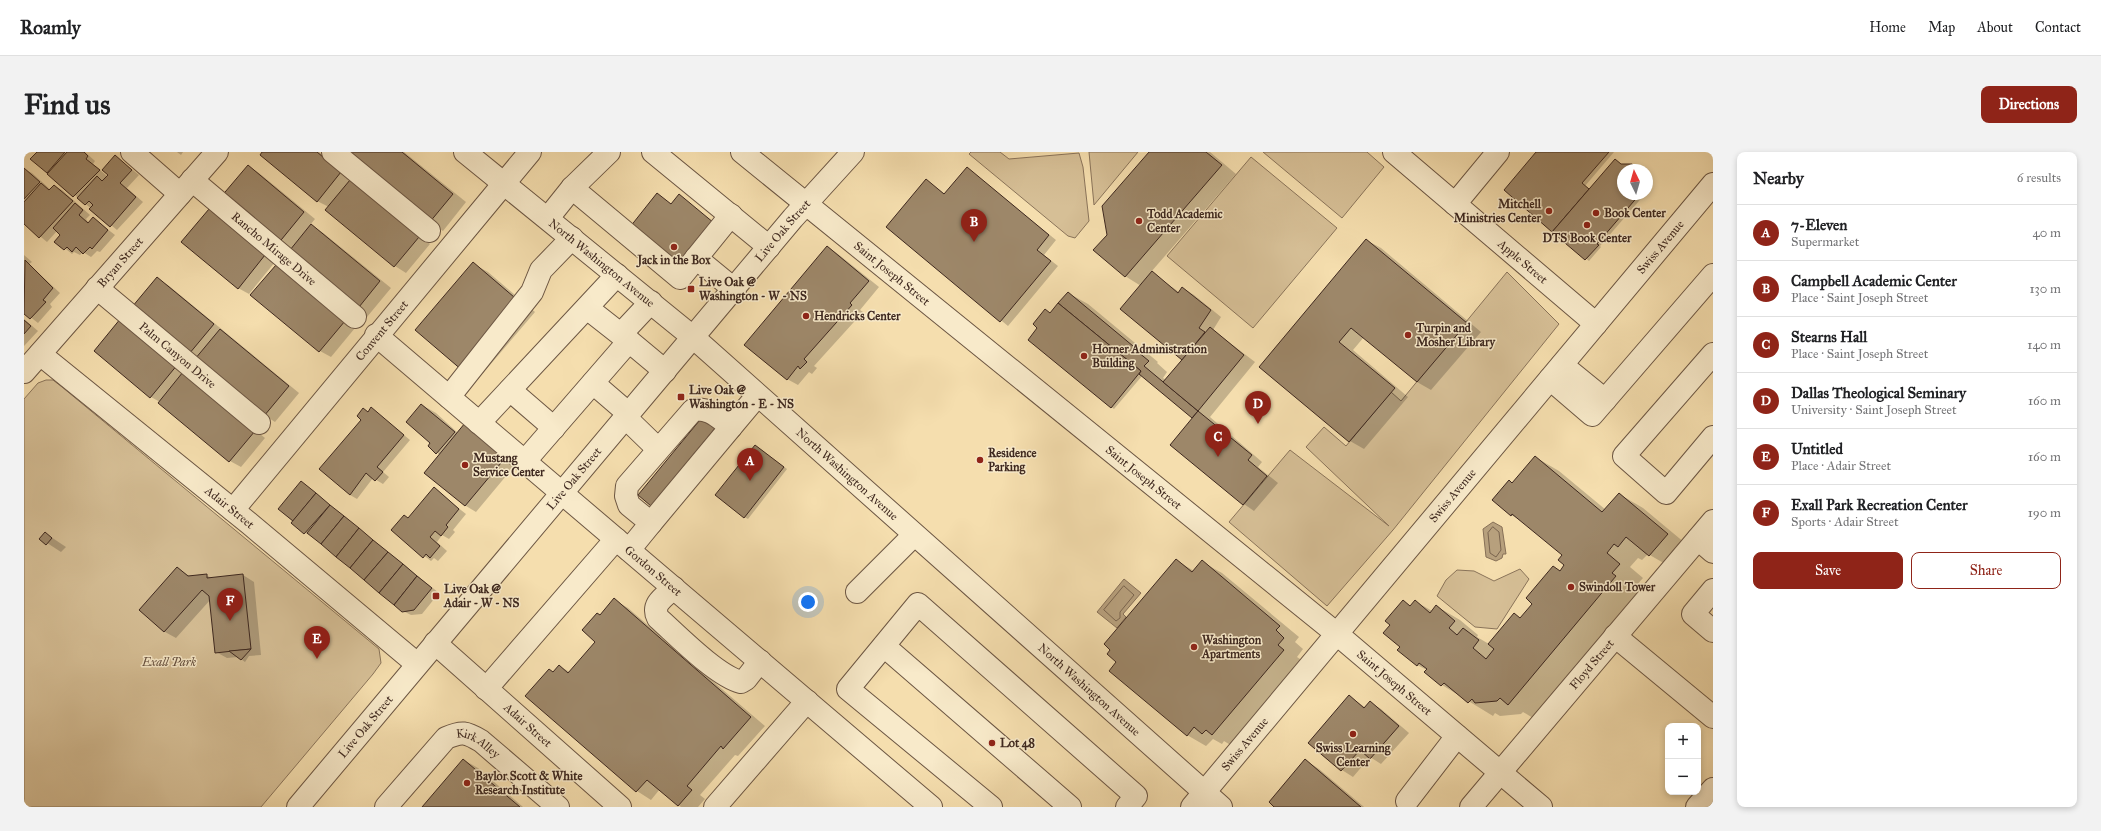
<!DOCTYPE html>
<html lang="en">
<head>
<meta charset="utf-8">
<style>
	body { margin:0; font-family:"IM FELL Great Primer",serif; background:#f2f2f2; color:#202124 }
	.controls { position:absolute; right:12px; bottom:12px; display:grid; overflow:hidden; border-radius:8px; box-shadow:0 2px 6px #0003 }
	.controls button { width:36px; height:36px; display:grid; place-items:center; padding:0; border:0; border-bottom:1px solid #e0e0e0; background:#fff; color:#202124; font:20px sans-serif }
	.compass { position:absolute; left:1593px; top:12px; width:36px; height:36px; border-radius:50%; background:#fff; box-shadow:0 2px 6px #0003; rotate:355deg }
	.you { position:absolute; left:784px; top:450px; width:14px; height:14px; margin:-10px; border:3px solid #fff; border-radius:50%; background:#1a73e8; box-shadow:0 0 0 6px #1a73e833 }
	.badge { display:grid; place-items:center; width:26px; height:26px; border-radius:50%; background:#8f2418; color:#fff; font-size:13px; font-weight:700 }
	.pin { position:absolute; translate:-50% -33px; filter:drop-shadow(0 1px 2px #0008) }
	.pin::after { content:''; position:absolute; top:21px; width:14px; height:12px; background:inherit; clip-path:polygon(0 0,100% 0,50% 100%) }
	.list { margin:0; padding:0; list-style:none }
	h2 { display:flex; justify-content:space-between; align-items:center; height:52px; margin:0; padding:0 16px; font-size:17px }
	h2 small { font-size:13px; font-weight:400; color:#757577 }
	.list li { display:grid; grid-template-columns:26px 1fr auto; gap:12px; align-items:center; box-sizing:border-box; height:56px; padding:0 16px; border-top:1px solid #e0e0e0 }
	.list b { display:block; font-size:15px; white-space:nowrap }
	.list p { margin:0; font-size:13px; white-space:nowrap; color:#757577 }
	.list em { font-size:13px; font-style:normal; color:#757577 }
	.actions { display:flex; gap:8px; padding:12px 16px }
	.actions a { flex:1; padding:9px 0; border:1px solid #8f2418; border-radius:8px; text-align:center; font-size:14px; color:#8f2418 }
	.actions .main { background:#8f2418; color:#fff }
	.map { position:relative; flex:none; width:1689px; height:655px; overflow:hidden; border-radius:8px }
	header { display:flex; align-items:center; gap:24px; box-sizing:border-box; height:56px; padding:0 20px; background:#fff; border-bottom:1px solid #e0e0e0 }
	header strong { font-size:19px }
	nav { display:flex; gap:22px; margin-inline-start:auto; font-size:14px }
	.intro { display:flex; align-items:center; justify-content:space-between; box-sizing:border-box; height:96px; padding:0 24px }
	h1 { margin:0; font-size:28px }
	.button { padding:10px 18px; border-radius:8px; background:#8f2418; color:#fff; font-size:14px; font-weight:700 }
	main { display:flex; gap:24px; padding:0 24px }
	aside { flex:1; background:#fff; border-radius:8px; box-shadow:0 2px 6px #0003 }
	.map>svg:first-child { display:block }
</style>
</head>
<body>
<header>
<strong>Roamly</strong>
<nav><a>Home</a><a>Map</a><a>About</a><a>Contact</a></nav>
</header>
<div class="intro"><h1>Find us</h1><a class="button">Directions</a></div>
<main>
<div class="map">
<svg width="1689" height="655" viewBox="0 0 1689 655">
	<rect width="100%" height="100%" fill="#f5deae"/>
	<filter id="stains"><feTurbulence type="fractalNoise" baseFrequency=".005" numOctaves="4"/><feColorMatrix values="0 0 0 0 .2 0 0 0 0 .09 0 0 0 0 .02 0 0 0 .5 -.17"/></filter>
	<radialGradient id="worn" r=".72"><stop offset=".6" stop-color="#630" stop-opacity="0"/><stop offset="1" stop-color="#630" stop-opacity=".3"/></radialGradient>
	<g fill="#d6bf96" stroke="#8a745a">
		<path d="M947 0H976L985 7 1055 1 1059 15 1065 69 1051 86 1044 84 945 2Z"/>
		<path d="M1065 0H1114L1070 53Z"/>
		<path d="M1239 0H1343L1360 15 1318 66Z"/>
		<path d="M1227 5 1313 76 1229 176 1143 104Z"/>
		<path d="M1483 120 1535 172 1369 378 1303 454 1205 370 1266 298 1365 374 1282 295 1300 275 1322 294 1367 240 1377 249Z"/>
		<path d="M22 228H29L38 235 355 497 357 511 349 522 237 655H0V247L14 231Z"/>
		<path d="M1496 417 1505 427 1473 477 1451 475 1413 444 1422 428 1433 418 1450 419 1470 429Z"/>
	</g>
	<g fill="#b7a07d" stroke="#877057">
		<path d="M1469 370 1478 375 1482 402H1479L1478 406 1472 409 1462 405 1459 377Z"/>
		<path d="M1100 427 1117 441 1099 462 1102 465 1093 476 1073 460Z"/>
	</g>
	<g fill="#0003">
		<path d="M14 0H61L71 9 69 12 83 24 91 4 115 23 103 36 119 50 93 78 23 20Z"/>
		<path d="M153 0H159L157 3Z"/>
		<path d="M239 0H295L406 92 382 121 371 114 302 58 305 55 293 49Z"/>
		<path d="M319 0H380L442 50 419 79 405 70Z"/>
		<path d="M1156 0H1186L1212 22 1127 120 1155 140 1159 136 1170 143 1197 165 1189 178 1231 210 1186 265 1238 310 1234 315 1254 331 1230 359 1220 352 1147 293 1169 266 1118 224 1090 257 1087 255 1027 162 1044 141 1064 152 1134 210 1133 211 1143 220 1139 226 1142 228 1159 208 1117 134 1101 124Z"/>
		<path d="M1513 0H1590L1561 34 1566 38 1598 13 1611 15 1615 18H1599V42H1621L1576 94 1577 95 1565 109 1481 38Z"/>
		<path d="M224 14 235 21 291 67 286 73 298 80 367 136 343 165 332 159 198 46Z"/>
		<path d="M943 16 1032 88 1020 103 1034 114 984 174 863 74 902 28 921 42Z"/>
		<path d="M0 17 8 21 27 38 31 34 38 38 66 63 62 67 65 71 69 66 91 83 76 100 73 99 67 105 59 100 56 103 50 100 48 102 32 89 38 83 33 79 23 90 0 71Z"/>
		<path d="M185 58 196 65 251 110 225 142 214 136Z"/>
		<path d="M1342 88 1357 96 1457 180 1407 238 1393 230 1340 185 1329 198 1384 245 1340 297 1326 289 1236 215Z"/>
		<path d="M804 95 814 102 855 135 836 158 839 160 790 214 793 216 788 222 785 220 774 233 763 227Z"/>
		<path d="M0 103 8 110 5 112 36 141 26 152 28 155 14 171 0 160Z"/>
		<path d="M449 112 464 120 511 160 454 227 440 218Z"/>
		<path d="M263 120 331 176 307 205 296 199Z"/>
		<path d="M133 127 144 133 275 241 251 270 240 263 165 201Z"/>
		<path d="M0 167 14 179 0 194Z"/>
		<path d="M97 167 241 286 217 315 206 309 136 250 127 245Z"/>
		<path d="M398 253 412 261 434 281 492 312 452 360 442 354 401 320 416 303 405 294 408 291Z"/>
		<path d="M348 257 386 288 359 320 365 325 359 332 349 326 333 347 326 343 345 260Z"/>
		<path d="M680 264 696 276 631 355Z"/>
		<path d="M732 294 763 317 724 367 720 365Z"/>
		<path d="M1511 305 1535 319 1582 358 1595 342 1619 356 1667 396 1650 417 1624 402 1618 408 1614 406 1606 415 1619 426 1611 435 1615 438 1509 566 1499 560 1497 562 1476 564 1471 561 1469 564 1418 533 1402 520 1403 518 1393 513 1378 494 1367 473 1379 449 1387 454 1391 449 1408 459 1412 454 1436 468 1454 483 1453 485 1465 492 1490 463 1497 467 1510 451 1530 415 1537 419 1542 413 1540 403 1502 371 1487 363 1489 332Z"/>
		<path d="M277 330 415 441 398 462 387 463 379 459 290 385 281 381 255 357Z"/>
		<path d="M410 337 442 362 429 378 431 380 425 387 418 383 413 390 423 399 414 409 410 406 407 409 368 378 384 367Z"/>
		<path d="M21 381 42 395 37 400 17 387Z"/>
		<path d="M1152 408 1170 419 1178 410 1198 421 1275 485 1271 490 1279 497 1273 505 1279 509 1208 594 1200 589 1198 592 1189 587 1182 594 1163 583 1094 510Z"/>
		<path d="M153 416 167 425 182 423 189 427 219 423 230 430 237 503 225 504 221 510 214 505 203 506 192 500 187 447 152 486 141 480 116 458Z"/>
		<path d="M590 448 604 456 741 574 714 604 711 603 676 643 681 647 674 655H657L636 637 627 648 613 639 502 544 535 514 546 520 573 490 576 464Z"/>
		<path d="M1325 544 1342 556 1346 550 1357 557 1385 581 1357 612 1346 605 1329 625 1318 618 1285 590Z"/>
		<path d="M440 608 454 616 499 655H399Z"/>
		<path d="M1281 608 1295 617 1340 655H1252Z"/>
	</g>
	<g fill="none" stroke-linecap="round" stroke-linejoin="round">
		<g stroke="#7a644e" stroke-width="1">
			<path d="M1469 375 1475 380 1477 398 1472 405 1466 401 1464 381Z"/>
			<path d="M1100 434 1110 443 1096 460V466L1092 469 1080 458Z"/>
		</g>
	</g>
	<g fill="#9d8769" stroke="#3e281f">
		<path d="M13 0H41L23 21 6 7Z"/>
		<path d="M43 0H60L64 4 62 7 76 18 49 45 23 22Z"/>
		<path d="M238 0H293L317 20 293 50 236 3Z"/>
		<path d="M317 0H378L429 42 405 71Z"/>
		<path d="M1125 0H1182L1198 13 1101 125 1069 98 1083 83 1078 54Z"/>
		<path d="M1512 0H1585L1558 31 1565 37 1528 80 1480 38Z"/>
		<path d="M91 3 108 18 96 31 112 45 86 75 65 57 69 53 65 49 61 53 53 46 73 24 78 29 84 23 78 18Z"/>
		<path d="M1591 7 1597 12H1608L1615 18H1599V42H1616L1573 92 1575 93 1561 108 1528 80Z"/>
		<path d="M224 13 280 60 253 93 196 46Z"/>
		<path d="M943 15 1025 83 1013 98 1027 109 976 170 862 75 902 27 920 42Z"/>
		<path d="M0 16 16 30 0 47Z"/>
		<path d="M326 28 395 85 370 115 301 58Z"/>
		<path d="M17 31 25 38 30 33 49 49 15 86 0 72V50Z"/>
		<path d="M633 41 647 52 655 42 690 71 654 115 606 75Z"/>
		<path d="M51 51 59 58 55 63 64 71 69 65 84 78 68 97 66 95 59 102 52 95 48 100 43 95 40 98 30 90 36 83 29 76Z"/>
		<path d="M185 57 241 103 214 137 157 90Z"/>
		<path d="M287 72 356 129 331 160 262 103Z"/>
		<path d="M1342 87 1443 171 1393 230 1327 176 1315 190 1371 236 1325 290 1235 215Z"/>
		<path d="M803 94 845 129 826 151 828 153 780 207 783 210 776 217 774 214 763 228 720 193Z"/>
		<path d="M1 108 29 136 19 148 22 150 6 167 0 162Z"/>
		<path d="M449 110 497 151 439 219 391 178Z"/>
		<path d="M252 113 321 169 295 200 226 143Z"/>
		<path d="M1128 119 1154 141 1158 135 1187 158 1175 176 1181 180 1158 208 1096 157Z"/>
		<path d="M133 125 190 172 165 202 108 155Z"/>
		<path d="M1044 140 1115 199 1114 200 1125 209 1120 214 1174 259 1168 266 1115 222 1117 219 1034 151Z"/>
		<path d="M1034 151 1117 219 1087 256 1004 188 1013 176 1009 172 1021 157 1026 161Z"/>
		<path d="M97 166 154 212 126 246 70 199Z"/>
		<path d="M0 168 7 174 0 182Z"/>
		<path d="M1186 175 1220 203 1174 259 1139 230Z"/>
		<path d="M196 177 265 234 240 264 171 207Z"/>
		<path d="M159 220 231 279 205 310 134 251Z"/>
		<path d="M397 252 431 280 412 302 404 294 406 291 382 270Z"/>
		<path d="M347 255 380 283 353 315 359 320 351 329 342 321 326 343 295 317 337 268 333 264 339 256 344 260Z"/>
		<path d="M1174 259 1228 303 1224 308 1243 324 1219 353 1146 293Z"/>
		<path d="M680 263 693 274 627 354 614 343Z"/>
		<path d="M441 271 482 305 441 354 400 321Z"/>
		<path d="M731 293 760 315 720 366 691 343Z"/>
		<path d="M1511 304 1578 360 1595 341 1644 382 1625 404 1602 385 1594 395 1590 392 1583 401 1596 412 1588 421 1592 424 1484 553 1476 546 1473 549 1451 551 1448 547 1444 551 1420 531 1417 534 1400 520 1403 517 1395 511 1393 514 1373 498 1376 495 1359 481 1366 473 1361 469 1379 448 1386 454 1391 448 1406 461 1412 453 1431 469 1425 476 1433 483 1439 476 1455 488 1449 496 1462 507 1470 497 1464 492 1490 461 1496 466 1508 452 1502 446 1529 414 1536 419 1540 413 1534 408 1538 403 1488 362 1487 364 1468 348 1485 328 1488 331Z"/>
		<path d="M277 329 292 341 269 369 254 357Z"/>
		<path d="M410 335 435 357 422 373 424 375 417 384 411 379 406 385 416 394 406 406 402 402 399 406 367 378 380 363 384 366Z"/>
		<path d="M292 341 306 353 280 382 267 371Z"/>
		<path d="M306 353 320 364 297 392 283 381Z"/>
		<path d="M320 364 335 376 312 405 297 392Z"/>
		<path d="M335 376 349 388 326 416 312 405Z"/>
		<path d="M21 380 28 386 22 393 15 387Z"/>
		<path d="M349 388 364 400 340 428 326 416Z"/>
		<path d="M364 400 379 412 355 441 340 428Z"/>
		<path d="M1152 407 1168 420 1178 408 1256 474 1252 478 1260 486 1254 493 1260 498 1188 583 1182 578 1178 582 1170 575 1163 584 1085 519 1092 510 1083 502 1086 498 1080 492Z"/>
		<path d="M379 412 393 424 370 453 355 441Z"/>
		<path d="M153 415 164 424 183 422V426L219 422 227 497 191 501 185 444 178 438 140 480 115 458Z"/>
		<path d="M393 424 408 436 390 458 378 460 370 453Z"/>
		<path d="M590 446 727 565 699 597 697 594 663 634 668 638 654 654 623 628 612 640 501 544 525 517 529 520 535 513 544 521 571 490 558 478 573 461 576 463Z"/>
		<path d="M227 497 217 508 205 499Z"/>
		<path d="M1325 543 1340 556 1346 549 1375 574 1346 607 1336 598 1317 619 1284 591Z"/>
		<path d="M439 607 496 655H398Z"/>
		<path d="M1281 607 1337 655H1250L1245 650Z"/>
	</g>
	<g fill="none" stroke-linecap="round" stroke-linejoin="round">
		<g stroke="#6c5643" stroke-width="24">
			<g id="minor">
				<path d="M108 0 156 42"/>
				<path d="M309 0 405 79"/>
				<path id="s1" d="M441 0 670 186 1197 655"/>
				<path d="M629 0 745 95"/>
				<path id="s2" d="M718 0 1313 482 1517 655"/>
				<path id="s3" d="M1370 0 1572 172"/>
				<path id="s4" d="M168 28 331 165"/>
				<path d="M548 36 656 126 707 63"/>
				<path d="M1431 52 1474 0"/>
				<path d="M524 66 548 36 585 0"/>
				<path d="M672 106 711 138"/>
				<path id="s5" d="M73 136 235 271"/>
				<path d="M597 182 627 150"/>
				<path id="s6" d="M352 183 907 655"/>
				<path d="M605 189 641 219"/>
				<path id="s7" d="M16 202 226 372 393 512"/>
				<path d="M1689 202 1600 304 1642 341 1689 285"/>
				<path d="M1538 213 1581 248"/>
				<path id="s8" d="M0 220 193 0"/>
				<path d="M1526 227 1568 263 1689 123"/>
				<path d="M569 231 605 262"/>
				<path d="M486 238 530 276"/>
				<path d="M425 245 508 140 517 118 548 86"/>
				<path d="M602 266 634 297"/>
				<path d="M455 271 593 123"/>
				<path d="M501 309 605 189 563 156"/>
				<path id="s9" d="M209 358 506 0"/>
				<path d="M627 371 707 275"/>
				<path d="M1674 387 1689 400"/>
				<path d="M605 398 627 371 605 353 602 344 603 334 669 258C685 255 695 266 707 275L733 244"/>
				<path d="M650 436C640 445 627 452 634 466 654 484 693 524 717 530L722 527 736 509"/>
				<path d="M1689 438 1669 462 1689 479"/>
				<path d="M833 440 890 383"/>
				<path d="M1591 484 1689 565"/>
				<path id="s10" d="M411 491 596 655"/>
				<path d="M860 494 1046 655"/>
				<path d="M462 537 592 387"/>
				<path d="M1383 649 1433 584"/>
				<path id="s11" d="M274 655 769 66 829 0"/>
				<path id="s12" d="M362 655 422 586C438 579 442 580 457 589L534 655"/>
				<path d="M691 655 783 549"/>
				<path d="M967 655 824 537 894 452 1112 644 1103 655"/>
				<path id="s13" d="M1168 655 1689 32"/>
				<path id="s14" d="M1447 655 1689 369"/>
				<path d="M1673 655 1689 637"/>
			</g>
		</g>
		<use href="#minor" stroke="#f8eaca" stroke-width="22"/>
	</g>
	<g fill="#8f2418" stroke="#f8eaca" stroke-width="1.5">
		<circle cx="1525" cy="59" r="4"/>
		<circle cx="1572" cy="61" r="4"/>
		<circle cx="1115" cy="69" r="4"/>
		<circle cx="1563" cy="73" r="4"/>
		<circle cx="650" cy="95" r="4"/>
		<rect x="663" y="133" width="8" height="8" rx="2"/>
		<circle cx="782" cy="164" r="4"/>
		<circle cx="1384" cy="183" r="4"/>
		<circle cx="1060" cy="204" r="4"/>
		<rect x="653" y="241" width="8" height="8" rx="2"/>
		<circle cx="956" cy="308" r="4"/>
		<circle cx="441" cy="313" r="4"/>
		<circle cx="1547" cy="435" r="4"/>
		<rect x="408" y="440" width="8" height="8" rx="2"/>
		<circle cx="1170" cy="495" r="4"/>
		<circle cx="1329" cy="582" r="4"/>
		<circle cx="968" cy="591" r="4"/>
		<circle cx="443" cy="631" r="4"/>
	</g>
	<g text-anchor="middle" stroke-width="3" stroke-linejoin="round" paint-order="stroke">
		<g font-size="12" font-weight="bold" fill="#3e281f" stroke="#f8eaca" text-anchor="start">
			<text x="1517" y="56" text-anchor="end">Mitchell<tspan x="1517" dy="14">Ministries Center</tspan></text>
			<text x="1580" y="65">Book Center</text>
			<text x="1123" y="66">Todd Academic<tspan x="1123" dy="14">Center</tspan></text>
			<text x="1563" y="90" text-anchor="middle">DTS Book Center</text>
			<text x="650" y="112" text-anchor="middle">Jack in the Box</text>
			<text x="675" y="134">Live Oak @<tspan x="675" dy="14">Washington - W - NS</tspan></text>
			<text x="790" y="168">Hendricks Center</text>
			<text x="1392" y="180">Turpin and<tspan x="1392" dy="14">Mosher Library</tspan></text>
			<text x="1068" y="201">Horner Administration<tspan x="1068" dy="14">Building</tspan></text>
			<text x="665" y="242">Live Oak @<tspan x="665" dy="14">Washington - E - NS</tspan></text>
			<text x="964" y="305">Residence<tspan x="964" dy="14">Parking</tspan></text>
			<text x="449" y="310">Mustang<tspan x="449" dy="14">Service Center</tspan></text>
			<text x="1555" y="439">Swindoll Tower</text>
			<text x="420" y="441">Live Oak @<tspan x="420" dy="14">Adair - W - NS</tspan></text>
			<text x="1178" y="492">Washington<tspan x="1178" dy="14">Apartments</tspan></text>
			<text x="976" y="595">Lot 48</text>
			<text x="1329" y="600" text-anchor="middle">Swiss Learning<tspan x="1329" dy="14">Center</tspan></text>
			<text x="451" y="628">Baylor Scott &amp; White<tspan x="451" dy="14">Research Institute</tspan></text>
		</g>
		<g font-size="12" fill="#3e281f" stroke="#f8eaca">
			<text dy="4" stroke="none"><textPath href="#s11" startOffset="753">Live Oak Street</textPath></text>
			<text dy="4" stroke="none"><textPath href="#s13" startOffset="730">Swiss Avenue</textPath></text>
			<text dy="4" stroke="none"><textPath href="#s4" startOffset="107">Rancho Mirage Drive</textPath></text>
			<text dy="4" stroke="none"><textPath href="#s3" startOffset="169">Apple Street</textPath></text>
			<text dy="4" stroke="none"><textPath href="#s8" startOffset="146">Bryan Street</textPath></text>
			<text dy="4" stroke="none"><textPath href="#s1" startOffset="176">North Washington Avenue</textPath></text>
			<text dy="4" stroke="none"><textPath href="#s2" startOffset="193">Saint Joseph Street</textPath></text>
			<text dy="4" stroke="none"><textPath href="#s9" startOffset="233">Convent Street</textPath></text>
			<text dy="4" stroke="none"><textPath href="#s5" startOffset="105">Palm Canyon Drive</textPath></text>
			<text dy="4" stroke="none"><textPath href="#s1" startOffset="500">North Washington Avenue</textPath></text>
			<text dy="4" stroke="none"><textPath href="#s2" startOffset="517">Saint Joseph Street</textPath></text>
			<text dy="4" stroke="none"><textPath href="#s11" startOffset="429">Live Oak Street</textPath></text>
			<text dy="4" stroke="none"><textPath href="#s13" startOffset="406">Swiss Avenue</textPath></text>
			<text dy="4" stroke="none"><textPath href="#s7" startOffset="244">Adair Street</textPath></text>
			<text dy="4" stroke="none"><textPath href="#s6" startOffset="364">Gordon Street</textPath></text>
			<text dy="4" stroke="none"><textPath href="#s14" startOffset="187">Floyd Street</textPath></text>
			<text dy="4" stroke="none"><textPath href="#s2" startOffset="841">Saint Joseph Street</textPath></text>
			<text dy="4" stroke="none"><textPath href="#s1" startOffset="824">North Washington Avenue</textPath></text>
			<text dy="4" stroke="none"><textPath href="#s10" startOffset="124">Adair Street</textPath></text>
			<text dy="4" stroke="none"><textPath href="#s11" startOffset="105">Live Oak Street</textPath></text>
			<text dy="4" stroke="none"><textPath href="#s13" startOffset="82">Swiss Avenue</textPath></text>
			<text dy="4" stroke="none"><textPath href="#s12" startOffset="127">Kirk Alley</textPath></text>
		</g>
		<g font-size="12" font-style="italic" fill="#644e3d" stroke="#f8eaca">
			<text x="145" y="514">Exall Park</text>
		</g>
	</g>
	<rect width="100%" height="100%" filter="url(#stains)"/>
	<rect width="100%" height="100%" fill="url(#worn)"/>
</svg>
<div class="controls">
<button>+</button>
<button>−</button>
</div>
<svg class="compass" viewBox="-18 -18 36 36"><path d="M0-13l5 13h-10z" fill="#e53935"/><path d="M0 13l5-13h-10z" fill="#757577"/></svg>
<div class="you"></div>
<div class="pin badge" style="left:726px;top:329px">A</div>
<div class="pin badge" style="left:950px;top:90px">B</div>
<div class="pin badge" style="left:1194px;top:305px">C</div>
<div class="pin badge" style="left:1234px;top:272px">D</div>
<div class="pin badge" style="left:293px;top:507px">E</div>
<div class="pin badge" style="left:206px;top:469px">F</div>
</div>
<aside>
<h2>Nearby<small>6 results</small></h2>
<ul class="list">
<li><span class="badge">A</span><div><b>7-Eleven</b><p>Supermarket</p></div><em>40 m</em></li>
<li><span class="badge">B</span><div><b>Campbell Academic Center</b><p>Place · Saint Joseph Street</p></div><em>130 m</em></li>
<li><span class="badge">C</span><div><b>Stearns Hall</b><p>Place · Saint Joseph Street</p></div><em>140 m</em></li>
<li><span class="badge">D</span><div><b>Dallas Theological Seminary</b><p>University · Saint Joseph Street</p></div><em>160 m</em></li>
<li><span class="badge">E</span><div><b>Untitled</b><p>Place · Adair Street</p></div><em>160 m</em></li>
<li><span class="badge">F</span><div><b>Exall Park Recreation Center</b><p>Sports · Adair Street</p></div><em>190 m</em></li>
</ul>
<div class="actions"><a class="main">Save</a><a>Share</a></div>
</aside>
</main>
</body>
</html>
